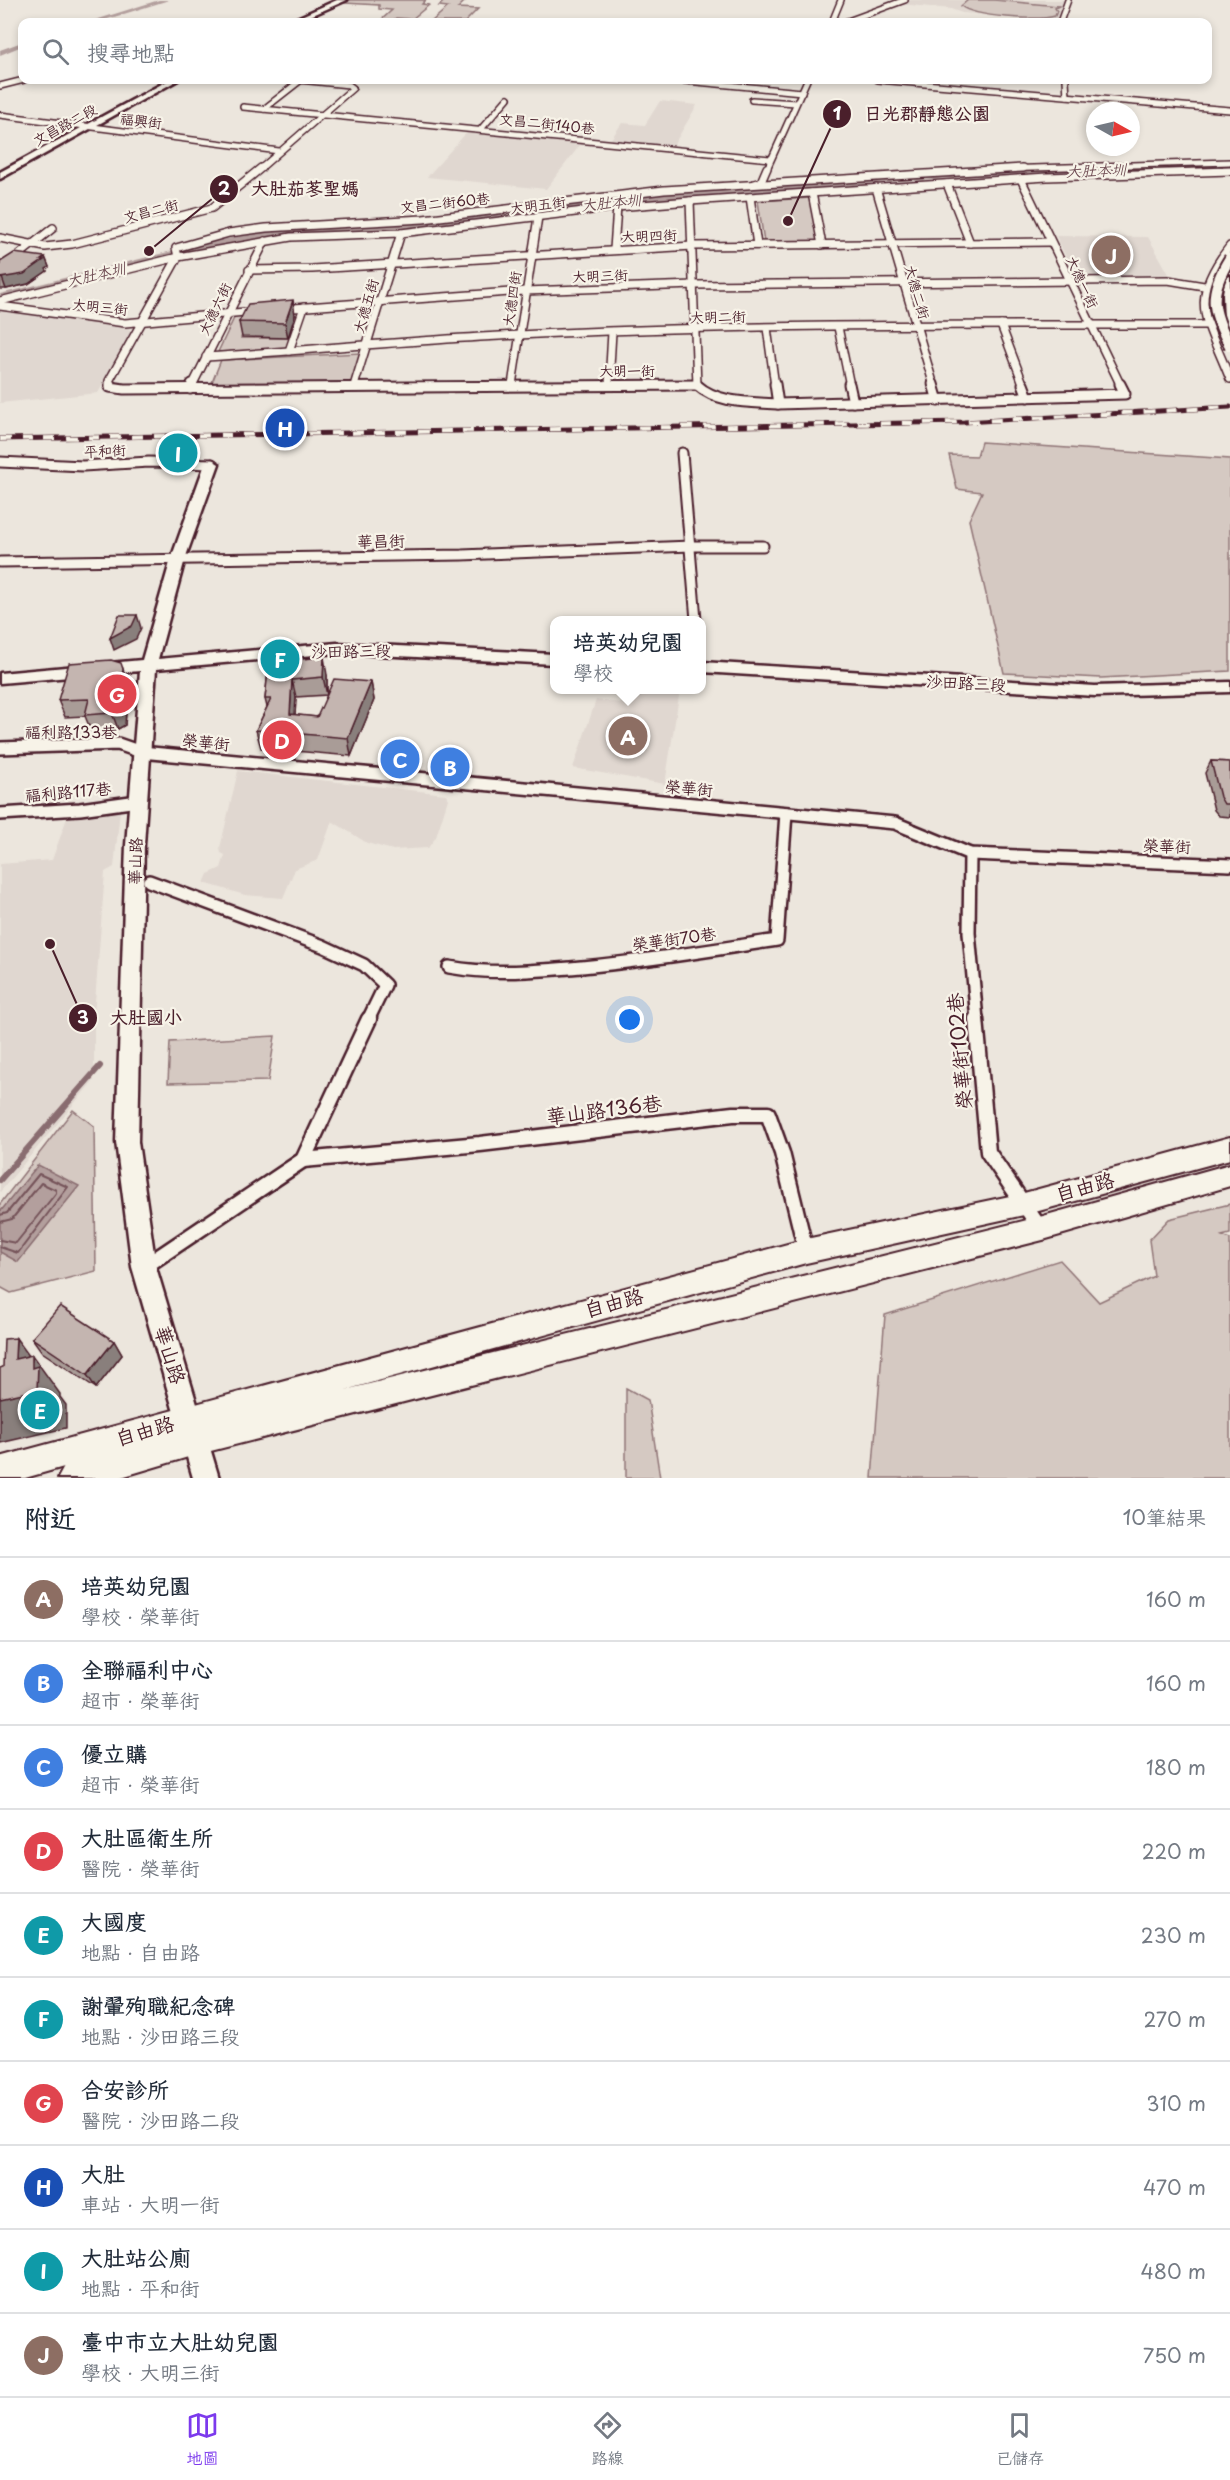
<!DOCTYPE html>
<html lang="zh-TW">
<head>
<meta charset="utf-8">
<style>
	body { margin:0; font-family:"Playpen Sans","LXGW WenKai TC",sans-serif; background:#f6f6f7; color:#1f2937 }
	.compass { position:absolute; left:1086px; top:102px; width:54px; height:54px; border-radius:50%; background:#fff; box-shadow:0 3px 9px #0003; rotate:98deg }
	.you { position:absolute; left:630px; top:1020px; width:21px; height:21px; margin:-15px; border:4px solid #fff; border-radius:50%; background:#1a73e8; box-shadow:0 0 0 9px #1a73e833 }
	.badge { display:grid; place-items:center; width:39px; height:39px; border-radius:50%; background:#7c3aed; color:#fff; font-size:20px; font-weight:700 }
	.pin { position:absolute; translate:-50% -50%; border:3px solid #fff; box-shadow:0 2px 6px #0006 }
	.popup { position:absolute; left:550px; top:616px; width:156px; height:78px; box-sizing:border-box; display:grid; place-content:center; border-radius:12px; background:#fff; filter:drop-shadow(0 2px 4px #0005); font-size:20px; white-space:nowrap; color:#747a83 }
	.popup b { font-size:22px; color:#1f2937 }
	.popup::after { content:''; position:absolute; left:50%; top:100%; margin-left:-12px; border:12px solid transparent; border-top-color:#fff }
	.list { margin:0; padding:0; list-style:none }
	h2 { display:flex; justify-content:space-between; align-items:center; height:78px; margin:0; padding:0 24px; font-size:26px }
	h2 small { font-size:20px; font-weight:400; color:#747a83 }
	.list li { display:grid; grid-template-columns:39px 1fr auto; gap:18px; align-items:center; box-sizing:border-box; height:84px; padding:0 24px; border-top:2px solid #e0e1e3 }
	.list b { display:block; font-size:22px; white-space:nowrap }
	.list p { margin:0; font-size:20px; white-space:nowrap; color:#747a83 }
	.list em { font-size:20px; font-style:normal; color:#747a83 }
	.icon { flex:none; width:33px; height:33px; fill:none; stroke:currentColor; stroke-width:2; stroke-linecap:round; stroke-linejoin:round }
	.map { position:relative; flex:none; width:1230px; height:1478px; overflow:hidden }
	.search { position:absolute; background:#fff; box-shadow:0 3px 9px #0003; left:18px; right:18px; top:18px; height:66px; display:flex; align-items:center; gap:15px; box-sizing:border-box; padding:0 21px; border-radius:12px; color:#747a83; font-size:22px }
	.sheet { height:918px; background:#fff }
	nav { display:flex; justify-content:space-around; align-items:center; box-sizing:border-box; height:84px; border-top:2px solid #e0e1e3; background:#fff; font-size:16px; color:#747a83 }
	nav a { display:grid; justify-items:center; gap:3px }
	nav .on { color:#7c3aed }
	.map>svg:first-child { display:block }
</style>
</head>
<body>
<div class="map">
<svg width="1230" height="1478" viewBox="0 0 1230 1478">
	<rect width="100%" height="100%" fill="#ece6dd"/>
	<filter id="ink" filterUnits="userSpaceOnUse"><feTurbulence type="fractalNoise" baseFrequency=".0167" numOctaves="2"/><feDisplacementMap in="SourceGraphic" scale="12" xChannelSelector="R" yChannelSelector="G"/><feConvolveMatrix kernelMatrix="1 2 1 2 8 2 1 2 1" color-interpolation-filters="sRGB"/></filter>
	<g filter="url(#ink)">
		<g fill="#e0d7d0">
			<path d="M910 0H1065L1057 20 962 13 951 9 900 4Z"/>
			<path d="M660 101 697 105 672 148 609 142 622 123 645 125Z"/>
			<path d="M468 131 584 140 546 189 427 177Z"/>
			<path d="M1056 236 1148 237 1170 276 1078 275 1074 274Z"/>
			<path d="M0 310 127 327 133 332 98 393 0 403Z"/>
			<path d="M633 690H680L665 784 573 768 596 700 630 704Z"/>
			<path d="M238 771 446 794 448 799 436 837 428 848 393 850 367 843 332 821 318 860 295 869 283 898 245 895 204 883 208 874 221 868 225 855 221 853 220 848Z"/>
			<path d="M120 811 114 867 105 872 94 1015V1080L0 1192V864L52 860 68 815Z"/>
		</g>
		<g fill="#d5c9c2" stroke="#907476" stroke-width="1.5">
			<path d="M350 0H426L422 4 429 5 412 19 396 18 391 22H371L380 21 392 10 379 9V5L344 3Z"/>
			<path d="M445 0H466L458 8 478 9 465 22H431L448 7 439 6Z"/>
			<path d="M968 0H994L1059 6 1055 8 1057 11 1055 16C1038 21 974 17 961 6Z"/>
			<path d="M811 198 819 241 764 242 758 201Z"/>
			<path d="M249 313 241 338H290L289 348 218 352 236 314Z"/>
			<path d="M360 353 353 383 211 385 221 360Z"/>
			<path d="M981 442 1230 459V671L1101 678 1004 673 969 520 982 492 957 489 949 455 977 456Z"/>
			<path d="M275 1036 268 1081 168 1083 170 1042Z"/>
			<path d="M73 1110 94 1126 96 1271 11 1293 0 1287V1204Z"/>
			<path d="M1230 1204V1234L1222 1236 1230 1239V1478H872L885 1315 1060 1260 1099 1302 1154 1276 1149 1240 1169 1219Z"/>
			<path d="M626 1388 648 1400 660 1478H626Z"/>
		</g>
		<path fill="#b39f9d" stroke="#896c6f" stroke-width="1.5" d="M38 1165 79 1186 18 1262 0 1252V1212Z"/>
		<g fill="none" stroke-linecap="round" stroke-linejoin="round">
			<g stroke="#745259" stroke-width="2">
				<path d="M0 1215 7 1213 39 1174 68 1187 18 1253 0 1247"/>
				<path d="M0 1222 12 1219 41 1183 56 1190V1193L16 1243 0 1240"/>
			</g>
			<path stroke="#896c6f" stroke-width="6" d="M0 1180 100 1066"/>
			<g fill="#b39f9d" fill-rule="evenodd">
				<path d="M159 0H169L98 22H89Z"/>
				<path d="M22 42V46L0 55V50Z"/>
				<path d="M1230 163V169L1098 172 1094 169 1098 166Z"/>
				<path d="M1062 166 1065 167V171L903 181 630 203 425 228 278 235 200 250 0 300V294L200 244 278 229 425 222 630 197 903 175Z"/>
			</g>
			<g stroke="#4a1f2b" stroke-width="8">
				<g id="street-far4">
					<path d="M832 22 841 0"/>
					<path d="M845 22 905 0"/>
					<path d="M1060 22 1068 0"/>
					<path d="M675 80 802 92"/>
					<path d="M878 80 1230 110"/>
					<path d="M1066 80 1067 96"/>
					<path d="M0 86 24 80"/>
					<path d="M752 100 796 103"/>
					<path d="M243 107 770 159"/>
					<path d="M264 109 301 80"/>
					<path d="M0 115 279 151"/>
					<path d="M481 129 508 98"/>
					<path d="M260 169 353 88 349 85 299 80"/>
					<path d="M767 169 807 80"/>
					<path d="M999 169 1230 162"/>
				</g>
			</g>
			<g stroke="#4a1f2b" stroke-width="10">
				<g id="street-far3">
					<path d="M1021 179 1121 386"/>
					<path d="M754 184 761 182 767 168"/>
					<path d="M947 184 970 243"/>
					<path d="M876 188 934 386"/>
					<path d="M812 193 822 245"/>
					<path d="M750 197 757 245"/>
					<path d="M690 201 697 385"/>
					<path d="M0 238 45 247 72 244 212 208 261 168"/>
					<path d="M1230 246C1186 302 1207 320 1230 379"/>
					<path d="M614 249 617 207"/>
					<path d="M0 270 53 228"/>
					<path d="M249 270 312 269 693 246 1050 242"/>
					<path d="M0 301 178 257 291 237 401 233 617 207 690 201 1047 177 1230 171"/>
					<path d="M0 306 125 323 256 311"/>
					<path d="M280 309 525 291 695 285 1168 280 1204 286"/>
					<path d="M1001 325 1024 386"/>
					<path d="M838 327 850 386"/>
					<path d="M767 328 775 386"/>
					<path d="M289 351 304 307"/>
					<path d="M206 357C310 350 415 340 519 335 756 323 993 325 1230 325"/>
					<path d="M609 384 612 332"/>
					<path d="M512 385 538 217"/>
					<path d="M110 386 109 381 178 257 176 248 229 233 266 228 423 219 664 190 1023 168"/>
					<path d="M192 386 265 241"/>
					<path d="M354 386 401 233"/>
					<path d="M400 386 697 385"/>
				</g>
			</g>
			<g stroke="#4a1f2b" stroke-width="13">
				<g id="street-far2">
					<path d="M110 384V387L124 389 697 385"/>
					<path d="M775 384 778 404"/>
					<path d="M849 384 853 402"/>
					<path d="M933 384 938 401"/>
					<path d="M1023 384 1028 397"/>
					<path d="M697 385C718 404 751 402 778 404L1125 394 1120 384"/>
					<path d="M190 389 192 384"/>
					<path d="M682 453 696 620"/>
					<path d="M0 462 83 466 149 462 212 464"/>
					<path d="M0 562 462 555 691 546H763"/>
				</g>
			</g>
			<g stroke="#4a1f2b" stroke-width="16">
				<g id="street-far1">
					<path d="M0 748 118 744 141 752 895 823 970 854 1230 865"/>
					<path d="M0 814 80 809 138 801"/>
					<path d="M970 854 969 933 977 1020"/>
					<path d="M149 881 323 946 364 965 385 985 368 1020"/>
					<path d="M449 967C493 975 537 971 582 967 647 961 712 950 777 940L786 813"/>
				</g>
			</g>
			<g stroke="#4a1f2b" stroke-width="19">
				<g id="street">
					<path d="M976 1019 988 1152 1040 1228"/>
					<path d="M303 1160 480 1144 733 1114H768L782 1153 806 1251"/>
					<path d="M144 1267 303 1160 369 1019"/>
				</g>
			</g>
			<g stroke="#4a1f2b" stroke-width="5">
				<g id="secondary">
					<path d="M337 0H347L297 22H288Z"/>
					<path d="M169 80H178L0 179V172Z"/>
					<path d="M1230 276V325L1224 322 1223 294 1225 279Z"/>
					<path d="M212 460 219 464 185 559 158 659 337 643 554 654V664L337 653 156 669 144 845 138 1142 156 1267 219 1478H193L132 1267 116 1142 126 845 140 671 0 683V673L142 660 171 559 205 464Z"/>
					<path d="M702 662 1095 686 1230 682V692L1095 696 702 672Z"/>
				</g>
			</g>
			<g stroke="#4a1f2b" stroke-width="4">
				<path id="primary" d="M1230 1137V1159L1024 1215 806 1263 345 1390 1043 1216 1230 1164V1186L1043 1240 195 1455 118 1478H58L64 1467 25 1478H0V1457L806 1239 1024 1193Z"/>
			</g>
			<use href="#street-far4" stroke="#f7f3e8" stroke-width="5"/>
			<use href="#street-far3" stroke="#f7f3e8" stroke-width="7"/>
			<use href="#street-far2" stroke="#f7f3e8" stroke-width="9"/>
			<use href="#street-far1" stroke="#f7f3e8" stroke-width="11"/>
			<use href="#street" stroke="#f7f3e8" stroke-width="14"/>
			<use href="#secondary" fill="#f7f3e8" fill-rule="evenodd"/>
			<use href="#primary" fill="#f7f3e8" fill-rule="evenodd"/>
			<g stroke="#4a1f2b" stroke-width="5">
				<path id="rail" d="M0 439 964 422 1230 407"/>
			</g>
			<use href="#rail" stroke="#f7f3e8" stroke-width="4" stroke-dasharray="11" stroke-linecap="butt"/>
			<g stroke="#4a1f2b" stroke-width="14" stroke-linecap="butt">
				<path id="secondary-bridge" d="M1230 258C1208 293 1211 310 1230 346"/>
			</g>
			<use href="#secondary-bridge" stroke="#f7f3e8" stroke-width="10"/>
		</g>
		<g fill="#a99c97" stroke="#4a1f2b" stroke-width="1.5">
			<path d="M45 257 49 267 46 269 47 271 28 284 6 289H0V262Z"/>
			<path d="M295 315 288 338 242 337 239 322Z"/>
			<path d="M269 662 327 675V695L296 697 295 715 317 717 371 682 374 700 351 756 261 748 256 730 267 707 265 699Z"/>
			<path d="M128 685 125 725 118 729 91 731 85 716 65 717 58 700Z"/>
			<path d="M1211 761 1230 762V817L1219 816 1214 810 1205 773Z"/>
			<path d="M32 1338 114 1341 122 1355 96 1388 42 1352Z"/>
		</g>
		<g fill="#897f7b" stroke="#4a1f2b" stroke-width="1.5">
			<path d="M45 257 49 267 46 269 47 271 28 284 6 289 2 278 41 260Z"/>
			<path d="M293 300 295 315 288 338 285 323Z"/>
			<path d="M137 615 141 628 136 639 114 650 110 638Z"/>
			<path d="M324 657 327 675V695L323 677Z"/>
			<path d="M123 669 128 685 125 725 118 729 112 713Z"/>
			<path d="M292 680 296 697 294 732 290 714Z"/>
			<path d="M371 682 374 700 351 756 348 738Z"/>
			<path d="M16 1338 32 1360V1355L60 1394V1397L66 1405V1428L0 1443V1398L15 1359Z"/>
			<path d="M114 1341 122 1355 96 1388 87 1375Z"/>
		</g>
		<g fill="#c4b5b0" stroke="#4a1f2b" stroke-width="1.5">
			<path d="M14 253 45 257 41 260H44L24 274 0 278V262Z"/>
			<path d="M293 300 285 323 239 322 248 304Z"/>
			<path d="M119 615H137L132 626 110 638Z"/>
			<path d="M324 657 323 677 292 680 290 714 317 717 334 679 371 682 348 738 256 730 271 699H265L269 662Z"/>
			<path d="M111 660 121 663 123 669 119 708 112 713 85 715 89 699 58 700 69 663Z"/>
			<path d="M1211 761 1230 762V804H1224L1220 797Z"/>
			<path d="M60 1306 114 1341 87 1375 32 1338Z"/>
			<path d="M16 1338 15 1359 32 1355V1368L38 1366 37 1390 0 1398V1368L3 1367 4 1339Z"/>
		</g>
	</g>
	<g text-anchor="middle" stroke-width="4.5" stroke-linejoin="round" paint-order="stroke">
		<g font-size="14" fill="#4a1f2b" stroke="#f7f3e8">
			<text transform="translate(141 121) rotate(7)" y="5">福興街</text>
			<text transform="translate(547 124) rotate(6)" y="5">文昌二街140巷</text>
			<text transform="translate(65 125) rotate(-29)" y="5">文昌路二段</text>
			<text transform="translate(445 203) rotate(-6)" y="5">文昌二街60巷</text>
			<text transform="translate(538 205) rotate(-7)" y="5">大明五街</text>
			<text transform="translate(151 211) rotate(-14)" y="5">文昌二街</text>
			<text transform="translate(649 236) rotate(-2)" y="5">大明四街</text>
			<text transform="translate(600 276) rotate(-2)" y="5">大明三街</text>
			<text transform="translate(1082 282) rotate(65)" y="5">大德一街</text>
			<text transform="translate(917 292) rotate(74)" y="5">大德二街</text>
			<text transform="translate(512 299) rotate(-82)" y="5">大德四街</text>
			<text transform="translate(366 306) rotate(-74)" y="5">大德五街</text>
			<text transform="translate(100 307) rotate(6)" y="5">大明三街</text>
			<text transform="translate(215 309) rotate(-64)" y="5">大德六街</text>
			<text transform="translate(718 317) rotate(-1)" y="5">大明二街</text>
			<text x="627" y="376">大明一街</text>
			<text transform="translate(105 451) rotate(-3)" y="5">平和街</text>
		</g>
		<g font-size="15" font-style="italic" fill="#6f4c53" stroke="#f7f3e8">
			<text transform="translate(1096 171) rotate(-2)" y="5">大肚本圳</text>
			<text transform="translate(611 203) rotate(-6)" y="5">大肚本圳</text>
			<text transform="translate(96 275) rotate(-13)" y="5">大肚本圳</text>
		</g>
		<g font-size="16" fill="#4a1f2b" stroke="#f7f3e8">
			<text transform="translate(381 541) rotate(-1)" y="6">華昌街</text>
			<text transform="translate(351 651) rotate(-1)" y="6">沙田路三段</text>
			<text transform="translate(966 683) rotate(3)" y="6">沙田路三段</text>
			<text x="71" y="738">福利路133巷</text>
			<text transform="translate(206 742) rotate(6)" y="6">榮華街</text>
			<text transform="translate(689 788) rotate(5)" y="6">榮華街</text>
			<text transform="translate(68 792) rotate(-5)" y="6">福利路117巷</text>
			<text transform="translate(1167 846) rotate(2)" y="6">榮華街</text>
			<text transform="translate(135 861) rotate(-88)" y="6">華山路</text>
			<text transform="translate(674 939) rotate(-8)" y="6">榮華街70巷</text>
		</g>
		<g font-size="20" fill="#4a1f2b" stroke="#f7f3e8">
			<text transform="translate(960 1051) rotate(-95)" y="7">榮華街102巷</text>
			<text transform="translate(604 1110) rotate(-7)" y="7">華山路136巷</text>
			<text transform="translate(1085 1187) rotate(-15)" y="7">自由路</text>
			<text transform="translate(614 1303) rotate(-15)" y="7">自由路</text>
			<text transform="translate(170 1355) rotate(73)" y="7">華山路</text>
			<text transform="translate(145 1431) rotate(-16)" y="7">自由路</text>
		</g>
	</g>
	<path fill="none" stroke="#4a1f2b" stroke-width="2" d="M788 221L837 114M149 251L224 189M50 944L83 1018"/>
	<g fill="#4a1f2b" stroke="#f7f3e8" stroke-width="2">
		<circle cx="788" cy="221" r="6"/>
		<circle cx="149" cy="251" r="6"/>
		<circle cx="50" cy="944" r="6"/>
		<circle cx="837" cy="114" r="15"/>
		<circle cx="224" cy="189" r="15"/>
		<circle cx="83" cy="1018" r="15"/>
	</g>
	<g font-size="18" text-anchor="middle" font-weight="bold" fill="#fff">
		<text x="837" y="120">1</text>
		<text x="224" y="195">2</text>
		<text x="83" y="1024">3</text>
	</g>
	<g font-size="18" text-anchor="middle" font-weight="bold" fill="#4a1f2b" stroke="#f7f3e8" stroke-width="4.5" stroke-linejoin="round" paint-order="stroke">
		<text x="927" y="120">日光郡靜態公園</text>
		<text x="305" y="195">大肚茄苳聖媽</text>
		<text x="146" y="1024">大肚國小</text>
	</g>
</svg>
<svg class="compass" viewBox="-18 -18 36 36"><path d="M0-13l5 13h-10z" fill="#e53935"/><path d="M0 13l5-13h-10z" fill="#747a83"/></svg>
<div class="you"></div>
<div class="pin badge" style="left:628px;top:736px;background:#8d6e63">A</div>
<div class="popup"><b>培英幼兒園</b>學校</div>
<div class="pin badge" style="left:450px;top:767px;background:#3f7fe0">B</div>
<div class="pin badge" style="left:400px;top:759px;background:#3f7fe0">C</div>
<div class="pin badge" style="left:282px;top:740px;background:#e0444e">D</div>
<div class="pin badge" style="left:40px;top:1410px;background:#0f9aa8">E</div>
<div class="pin badge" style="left:280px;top:659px;background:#0f9aa8">F</div>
<div class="pin badge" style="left:117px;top:694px;background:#e0444e">G</div>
<div class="pin badge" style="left:285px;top:428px;background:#1a4fb4">H</div>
<div class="pin badge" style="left:178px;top:453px;background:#0f9aa8">I</div>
<div class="pin badge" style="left:1111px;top:255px;background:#8d6e63">J</div>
<div class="search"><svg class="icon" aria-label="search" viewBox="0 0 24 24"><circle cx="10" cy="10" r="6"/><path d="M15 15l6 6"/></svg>搜尋地點</div>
</div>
<section class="sheet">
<h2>附近<small>10筆結果</small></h2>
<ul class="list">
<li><span class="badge" style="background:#8d6e63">A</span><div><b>培英幼兒園</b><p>學校 · 榮華街</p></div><em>160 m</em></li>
<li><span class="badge" style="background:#3f7fe0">B</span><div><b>全聯福利中心</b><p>超市 · 榮華街</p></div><em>160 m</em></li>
<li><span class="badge" style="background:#3f7fe0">C</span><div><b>優立購</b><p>超市 · 榮華街</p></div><em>180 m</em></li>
<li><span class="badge" style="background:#e0444e">D</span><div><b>大肚區衛生所</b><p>醫院 · 榮華街</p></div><em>220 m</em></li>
<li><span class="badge" style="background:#0f9aa8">E</span><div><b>大國度</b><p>地點 · 自由路</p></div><em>230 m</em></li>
<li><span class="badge" style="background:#0f9aa8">F</span><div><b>謝翬殉職紀念碑</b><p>地點 · 沙田路三段</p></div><em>270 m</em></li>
<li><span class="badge" style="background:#e0444e">G</span><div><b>合安診所</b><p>醫院 · 沙田路二段</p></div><em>310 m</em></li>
<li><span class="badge" style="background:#1a4fb4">H</span><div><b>大肚</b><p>車站 · 大明一街</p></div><em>470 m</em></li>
<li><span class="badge" style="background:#0f9aa8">I</span><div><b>大肚站公廁</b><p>地點 · 平和街</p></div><em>480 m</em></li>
<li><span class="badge" style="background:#8d6e63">J</span><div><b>臺中市立大肚幼兒園</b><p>學校 · 大明三街</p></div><em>750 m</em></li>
</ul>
</section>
<nav>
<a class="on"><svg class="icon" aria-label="map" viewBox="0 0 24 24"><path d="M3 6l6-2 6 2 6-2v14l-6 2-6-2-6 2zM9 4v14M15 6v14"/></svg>地圖</a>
<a><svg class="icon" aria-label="directions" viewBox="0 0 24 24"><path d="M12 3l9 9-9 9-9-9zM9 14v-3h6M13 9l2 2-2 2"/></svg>路線</a>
<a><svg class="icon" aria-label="saved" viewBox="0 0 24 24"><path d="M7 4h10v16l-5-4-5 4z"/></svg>已儲存</a>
</nav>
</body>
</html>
